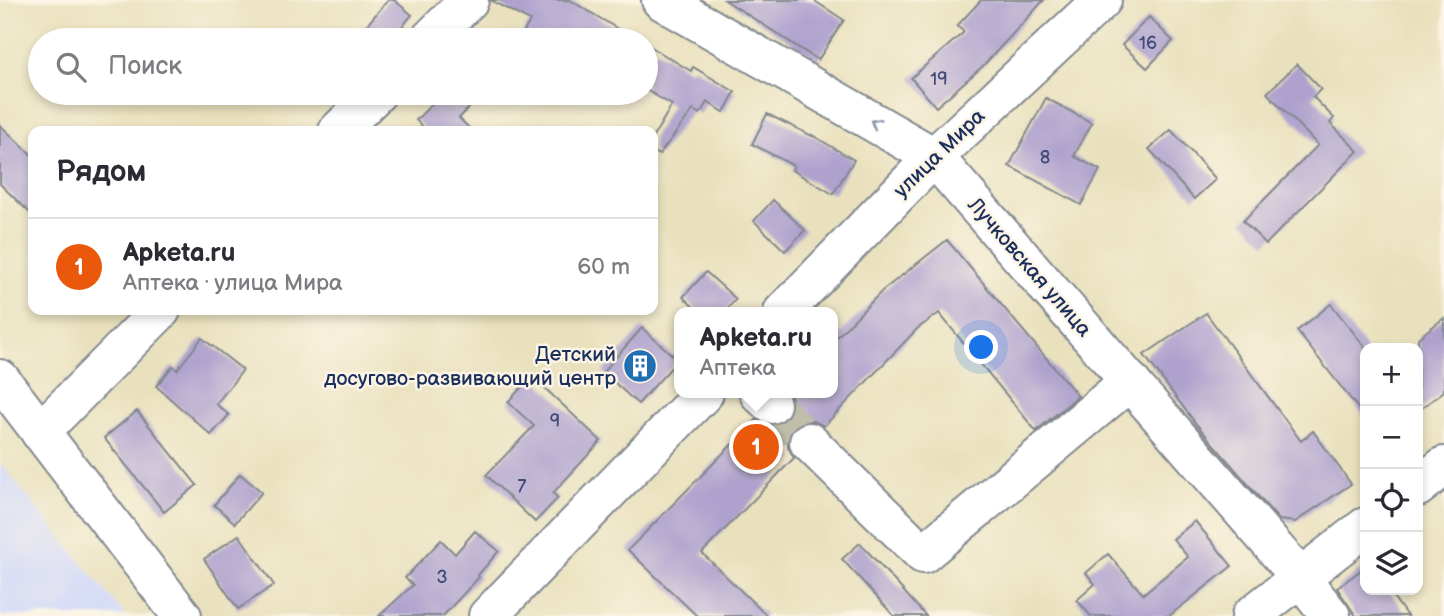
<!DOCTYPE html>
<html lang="ru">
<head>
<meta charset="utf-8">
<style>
	body { margin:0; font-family:"Balsamiq Sans",sans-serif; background:#f7f7f7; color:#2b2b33 }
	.controls { position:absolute; right:21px; bottom:21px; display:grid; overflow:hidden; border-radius:14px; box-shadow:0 4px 10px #0003 }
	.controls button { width:63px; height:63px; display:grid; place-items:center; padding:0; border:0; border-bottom:2px solid #e1e1e2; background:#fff; color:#2b2b33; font:35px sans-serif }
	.you { position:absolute; left:982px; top:348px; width:24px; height:24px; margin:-18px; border:5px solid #fff; border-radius:50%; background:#1a73e8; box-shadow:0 0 0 10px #1a73e833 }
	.badge { display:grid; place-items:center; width:46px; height:46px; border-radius:50%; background:#ea580c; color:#fff; font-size:23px; font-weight:700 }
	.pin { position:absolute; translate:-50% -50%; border:4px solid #fff; box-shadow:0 2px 7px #0006 }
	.popup { position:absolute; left:674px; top:307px; width:164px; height:91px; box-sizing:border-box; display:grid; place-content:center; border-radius:14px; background:#fff; filter:drop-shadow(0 2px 5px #0005); font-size:23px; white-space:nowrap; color:#7c7c81 }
	.popup b { font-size:26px; color:#2b2b33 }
	.popup::after { content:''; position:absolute; left:50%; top:100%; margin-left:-14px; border:14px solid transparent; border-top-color:#fff }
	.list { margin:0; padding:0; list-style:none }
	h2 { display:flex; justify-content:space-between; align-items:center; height:91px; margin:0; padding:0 28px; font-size:30px }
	h2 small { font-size:23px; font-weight:400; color:#7c7c81 }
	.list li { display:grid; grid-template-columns:46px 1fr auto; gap:21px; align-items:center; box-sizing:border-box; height:98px; padding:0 28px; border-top:2px solid #e1e1e2 }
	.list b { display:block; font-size:26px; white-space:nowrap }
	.list p { margin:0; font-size:23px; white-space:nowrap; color:#7c7c81 }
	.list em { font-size:23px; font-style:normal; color:#7c7c81 }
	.icon { flex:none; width:38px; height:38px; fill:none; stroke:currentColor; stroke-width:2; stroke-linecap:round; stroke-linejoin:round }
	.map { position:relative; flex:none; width:1444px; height:616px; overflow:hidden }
	.search { position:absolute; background:#fff; box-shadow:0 4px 10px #0003; left:28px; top:28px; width:630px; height:77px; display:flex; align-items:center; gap:18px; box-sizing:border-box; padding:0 24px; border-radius:38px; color:#7c7c81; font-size:26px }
	.panel { position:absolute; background:#fff; box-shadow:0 4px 10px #0003; left:28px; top:126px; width:630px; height:189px; border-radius:14px }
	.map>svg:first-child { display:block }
</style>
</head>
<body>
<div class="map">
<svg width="1444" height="616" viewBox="0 0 1444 616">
	<rect width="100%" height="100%" fill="#fcf5e5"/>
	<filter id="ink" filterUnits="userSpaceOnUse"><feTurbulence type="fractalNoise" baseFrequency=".0143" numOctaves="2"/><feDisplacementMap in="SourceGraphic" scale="14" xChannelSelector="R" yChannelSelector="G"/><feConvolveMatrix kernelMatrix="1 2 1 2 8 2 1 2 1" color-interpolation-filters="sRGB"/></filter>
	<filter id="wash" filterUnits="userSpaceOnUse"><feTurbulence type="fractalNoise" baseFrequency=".00686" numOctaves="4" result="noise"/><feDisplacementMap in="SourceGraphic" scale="28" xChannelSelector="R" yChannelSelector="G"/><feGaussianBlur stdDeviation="1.57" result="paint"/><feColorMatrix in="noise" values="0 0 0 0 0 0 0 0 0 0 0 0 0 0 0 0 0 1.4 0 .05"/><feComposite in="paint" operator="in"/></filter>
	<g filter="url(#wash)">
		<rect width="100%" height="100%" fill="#e9e1bd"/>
		<path fill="#d2d9f9" d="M0 463 126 616H0Z"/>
		<g id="blocks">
			<g fill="#aea1ce">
				<path d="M388 0H394L412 15 391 40H354Z"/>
				<path d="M490 0H570L636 40H519L530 21Z"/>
				<path d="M725 0H813L844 20 818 60Z"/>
				<path d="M981 0H1044L983 66 936 107 911 78 964 32 957 26Z"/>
				<path d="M1149 17 1173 41 1147 68 1122 45Z"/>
				<path d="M646 44 691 71 693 67 735 92 724 112 707 102 700 114 693 110 659 155 653 151V137L672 105 646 90Z"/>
				<path d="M1297 64 1321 89 1313 97 1334 118 1330 123 1358 151 1266 244 1243 221 1318 145 1267 93Z"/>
				<path d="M443 93H484L459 118 472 131H427L416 120Z"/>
				<path d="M1046 98 1092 123 1074 156 1100 170 1081 205 1009 166Z"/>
				<path d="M767 114 812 136V135L854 160 833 194 792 170 794 166 752 144Z"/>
				<path d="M0 125 33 156V216L0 184Z"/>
				<path d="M1171 130 1216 179 1194 199 1149 149Z"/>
				<path d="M773 200 805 230 785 251 754 221Z"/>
				<path d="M947 240 1078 396 1036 431 939 313 917 329 824 426 814 421H804L793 427 788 436V447L794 458 702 553 767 616H697L628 550 756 420 767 425H777L787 419 792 408V398L789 393H833V341L882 291Z"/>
				<path d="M706 272 736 299 724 312H699L683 297Z"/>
				<path d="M1331 304 1365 347V417L1297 331Z"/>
				<path d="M1206 313 1301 441 1313 431 1351 484 1295 522 1279 520 1197 425 1144 355Z"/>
				<path d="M1444 318V391L1418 411V338Z"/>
				<path d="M642 328 678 360 638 404 603 372Z"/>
				<path d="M202 338 243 370 216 404 229 415 211 435 156 386 173 366 177 370Z"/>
				<path d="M532 376 601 441 553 493 558 498 535 522 486 475 534 426 508 402Z"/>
				<path d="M137 411 197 485 164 512 104 438Z"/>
				<path d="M240 474 262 492 235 523 214 505Z"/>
				<path d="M1195 521 1232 566 1169 616H1091L1077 600 1095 584 1086 573 1108 554 1143 594 1188 557 1173 539Z"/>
				<path d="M475 531 499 551 478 575 479 577 443 616H379L413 585 405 578 441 540 455 554Z"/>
				<path d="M239 535 274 585 238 609 204 559Z"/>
				<path d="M860 543 926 616H894L842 559Z"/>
				<path d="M1365 567V590H1388L1407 616H1356L1337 588Z"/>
			</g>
		</g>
	</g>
	<g filter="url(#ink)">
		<use href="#blocks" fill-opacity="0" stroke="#82888e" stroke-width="2"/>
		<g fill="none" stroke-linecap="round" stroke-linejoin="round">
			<path stroke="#c0bdaa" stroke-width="38" stroke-dasharray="38 19" stroke-linecap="butt" d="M771 404 809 442"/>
			<g stroke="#82888e" stroke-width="42">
				<g id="minor">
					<path d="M661 0 934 157 1300 577 1331 616"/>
					<path d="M429 40 469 0"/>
					<path d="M338 131 377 93"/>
					<path d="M783 312 934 157 1102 0"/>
					<path d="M759 393 771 404"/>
					<path d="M40 432 161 310"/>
					<path d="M809 442 923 554 1130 381"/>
					<path d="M1418 487 1444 466"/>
					<path d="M488 616 704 393"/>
					<path d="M1251 616 1365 527"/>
				</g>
			</g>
			<g stroke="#82888e" stroke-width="42">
				<path id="major" d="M0 379 182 616"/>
			</g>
			<use href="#minor" stroke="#fff" stroke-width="38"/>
			<use href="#major" stroke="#fff" stroke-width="38"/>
		</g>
		<defs><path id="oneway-chevron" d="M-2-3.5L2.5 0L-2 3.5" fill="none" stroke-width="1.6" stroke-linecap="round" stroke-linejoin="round" transform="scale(1.75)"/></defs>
		<use stroke="#8d97ae" href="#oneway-chevron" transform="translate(875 123) rotate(-150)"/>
	</g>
	<defs>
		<g id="building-disc" transform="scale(1.75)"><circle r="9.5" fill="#1f6fb2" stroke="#fcf5e5"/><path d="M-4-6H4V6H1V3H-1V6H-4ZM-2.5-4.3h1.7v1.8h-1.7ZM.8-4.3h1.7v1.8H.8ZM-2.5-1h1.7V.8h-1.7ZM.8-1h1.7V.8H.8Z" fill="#fff"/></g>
	</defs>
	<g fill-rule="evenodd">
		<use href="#building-disc" x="640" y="366"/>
	</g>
	<g text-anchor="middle" stroke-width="5" stroke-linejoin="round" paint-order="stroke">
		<g font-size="18" fill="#404c7a">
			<text x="1148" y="49">16</text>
			<text x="939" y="85">19</text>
			<text x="1045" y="163">8</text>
			<text x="555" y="427">9</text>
			<text x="522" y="492">7</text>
			<text x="442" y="583">3</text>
		</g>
		<g font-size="21" fill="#1b2f5e" stroke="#fcf5e5">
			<text transform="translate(939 153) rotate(-44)" y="7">улица Мира</text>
			<text transform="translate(1030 267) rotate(49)" y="7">Лучковская улица</text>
		</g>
		<g font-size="21" fill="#1b2f5e" stroke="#fcf5e5" text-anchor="end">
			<text x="616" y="361">Детский<tspan x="616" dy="24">досугово-развивающий центр</tspan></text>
		</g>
	</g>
</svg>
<div class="controls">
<button>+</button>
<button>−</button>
<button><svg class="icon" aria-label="locate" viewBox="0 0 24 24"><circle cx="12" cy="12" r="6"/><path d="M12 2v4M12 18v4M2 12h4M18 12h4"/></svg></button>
<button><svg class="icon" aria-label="layers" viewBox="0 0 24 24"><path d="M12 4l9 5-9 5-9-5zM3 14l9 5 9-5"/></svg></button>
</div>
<div class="you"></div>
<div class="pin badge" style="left:756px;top:447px">1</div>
<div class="popup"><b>Apketa.ru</b>Аптека</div>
<div class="search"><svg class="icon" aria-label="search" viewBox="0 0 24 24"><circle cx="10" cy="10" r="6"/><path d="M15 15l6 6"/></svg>Поиск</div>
<section class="panel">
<h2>Рядом<small></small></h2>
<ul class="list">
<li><span class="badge">1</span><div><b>Apketa.ru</b><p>Аптека · улица Мира</p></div><em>60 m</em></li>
</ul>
</section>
</div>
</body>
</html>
